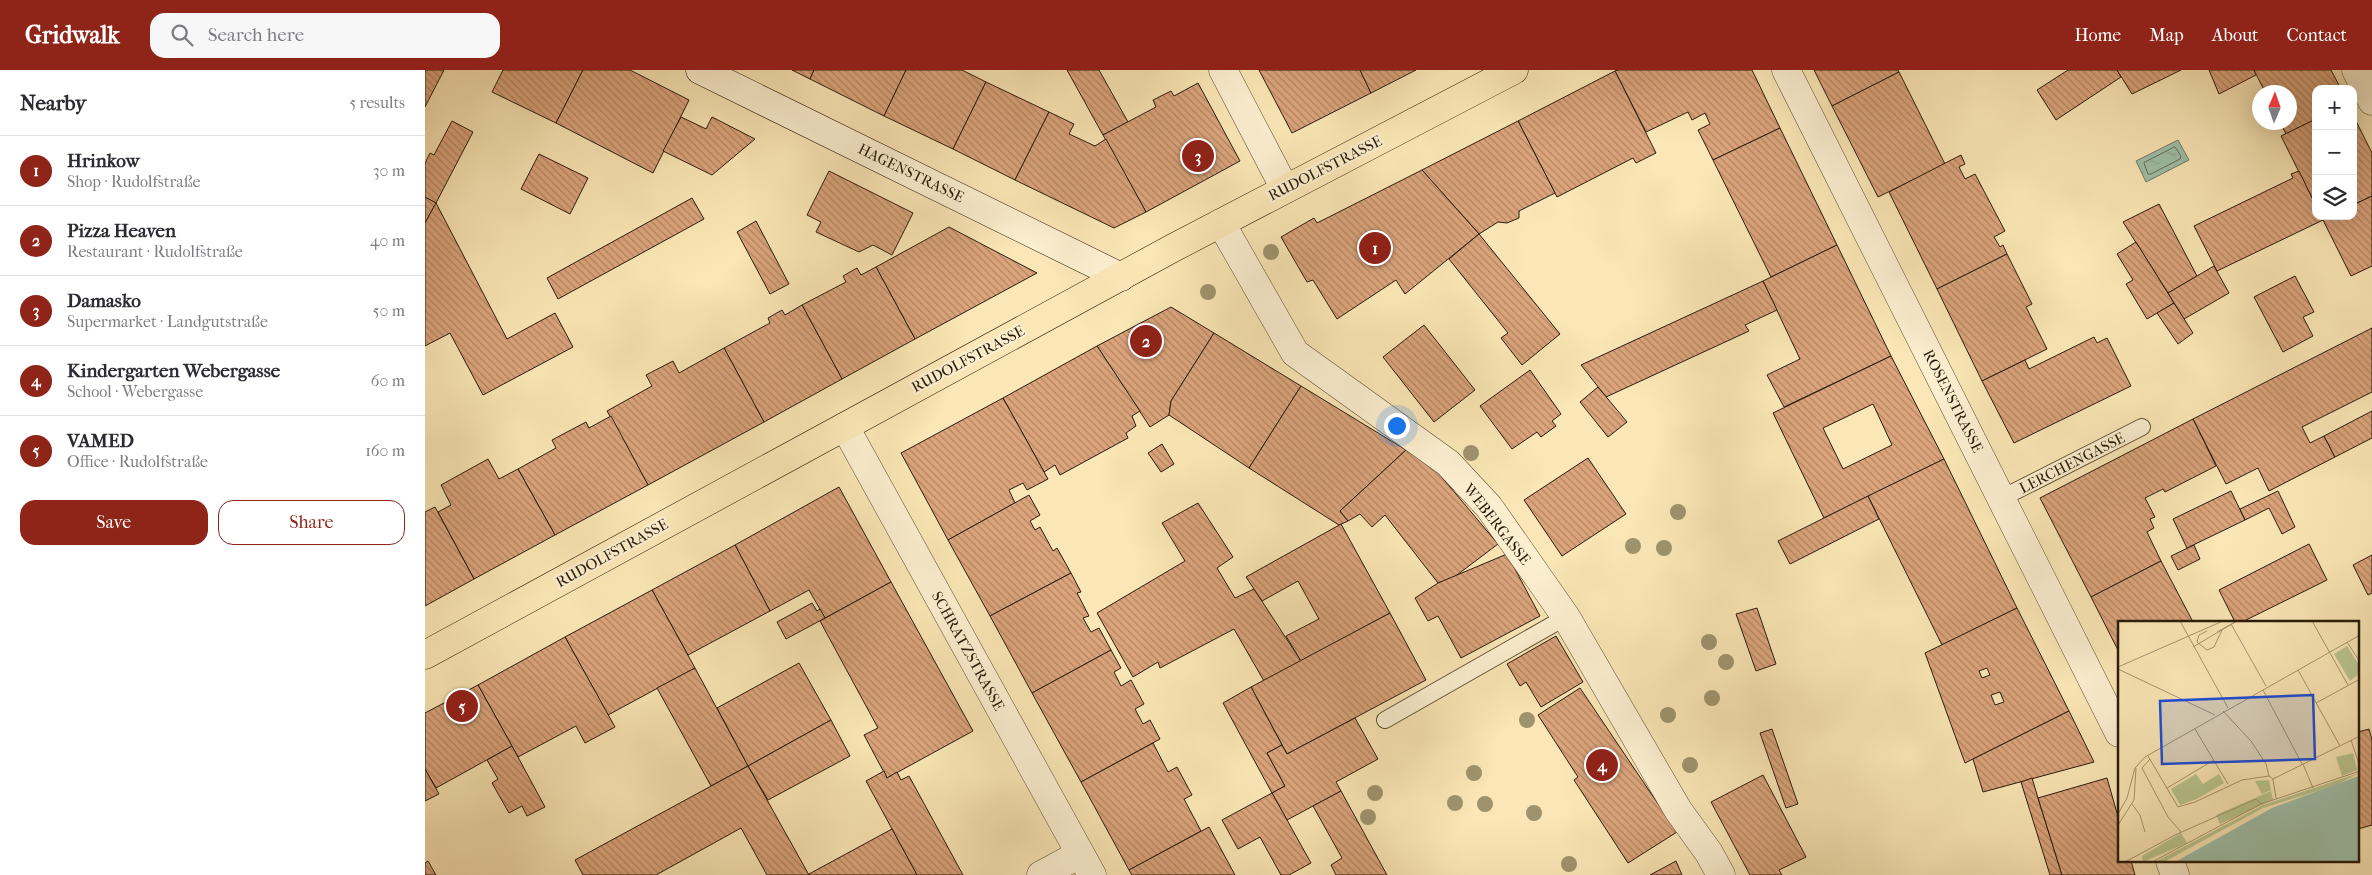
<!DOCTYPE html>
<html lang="en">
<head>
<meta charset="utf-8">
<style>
	body { margin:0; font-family:"IM FELL French Canon",serif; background:#f7f7f7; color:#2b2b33 }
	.controls { position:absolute; right:15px; top:15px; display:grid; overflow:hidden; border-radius:10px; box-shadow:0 5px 20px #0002 }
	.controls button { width:45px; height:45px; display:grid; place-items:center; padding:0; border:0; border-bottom:1px solid #e1e1e2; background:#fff; color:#2b2b33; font:25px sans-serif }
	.compass { position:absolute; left:1827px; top:15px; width:45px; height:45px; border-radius:50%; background:#fff; box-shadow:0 5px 20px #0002; rotate:2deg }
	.you { position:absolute; left:971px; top:355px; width:18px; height:18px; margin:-12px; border:4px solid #fff; border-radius:50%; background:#1a73e8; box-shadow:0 0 0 8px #1a73e833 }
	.badge { display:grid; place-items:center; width:32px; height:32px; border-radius:50%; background:#8f2418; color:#fff; font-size:16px; font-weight:700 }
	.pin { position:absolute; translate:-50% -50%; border:2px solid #fff; box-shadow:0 1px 5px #0006 }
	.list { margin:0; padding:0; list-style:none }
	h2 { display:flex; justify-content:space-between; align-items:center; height:65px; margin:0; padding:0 20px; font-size:21px }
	h2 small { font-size:16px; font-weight:400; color:#7c7c81 }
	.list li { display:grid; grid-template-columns:32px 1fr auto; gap:15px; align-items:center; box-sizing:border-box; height:70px; padding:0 20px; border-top:1px solid #e1e1e2 }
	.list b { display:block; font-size:19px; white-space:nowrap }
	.list p { margin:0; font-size:16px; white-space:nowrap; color:#7c7c81 }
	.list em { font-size:16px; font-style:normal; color:#7c7c81 }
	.actions { display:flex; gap:10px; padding:15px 20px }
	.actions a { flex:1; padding:11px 0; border:1px solid #8f2418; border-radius:15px; text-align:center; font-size:18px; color:#8f2418 }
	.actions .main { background:#8f2418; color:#fff }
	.icon { flex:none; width:28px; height:28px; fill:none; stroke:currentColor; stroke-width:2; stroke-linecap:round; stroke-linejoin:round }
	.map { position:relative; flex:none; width:1947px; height:805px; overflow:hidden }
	header { display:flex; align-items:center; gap:30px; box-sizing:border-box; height:70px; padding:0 25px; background:#8f2418; color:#fff }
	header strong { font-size:24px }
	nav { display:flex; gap:28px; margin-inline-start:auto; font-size:18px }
	.search { width:350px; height:45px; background:#f7f7f7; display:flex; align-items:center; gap:12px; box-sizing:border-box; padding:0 18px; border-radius:15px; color:#7c7c81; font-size:19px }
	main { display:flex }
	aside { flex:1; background:#fff }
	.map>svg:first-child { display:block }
</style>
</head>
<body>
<header>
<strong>Gridwalk</strong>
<div class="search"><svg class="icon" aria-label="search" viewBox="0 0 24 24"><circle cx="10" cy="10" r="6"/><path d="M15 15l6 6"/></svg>Search here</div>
<nav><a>Home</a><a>Map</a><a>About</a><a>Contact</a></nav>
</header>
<main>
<aside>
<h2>Nearby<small>5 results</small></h2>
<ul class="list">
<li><span class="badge">1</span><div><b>Hrinkow</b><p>Shop · Rudolfstraße</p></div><em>30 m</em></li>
<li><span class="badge">2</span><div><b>Pizza Heaven</b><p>Restaurant · Rudolfstraße</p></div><em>40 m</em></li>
<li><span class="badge">3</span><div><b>Damasko</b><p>Supermarket · Landgutstraße</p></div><em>50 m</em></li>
<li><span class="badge">4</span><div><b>Kindergarten Webergasse</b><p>School · Webergasse</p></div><em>60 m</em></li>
<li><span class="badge">5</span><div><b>VAMED</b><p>Office · Rudolfstraße</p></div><em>160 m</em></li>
</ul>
<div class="actions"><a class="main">Save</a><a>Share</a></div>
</aside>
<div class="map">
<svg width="1947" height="805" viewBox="0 0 1947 805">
	<defs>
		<pattern id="water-ripples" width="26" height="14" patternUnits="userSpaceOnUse" patternTransform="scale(1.25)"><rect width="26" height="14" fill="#9fc0aa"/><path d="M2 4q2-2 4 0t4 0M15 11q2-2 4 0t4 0" fill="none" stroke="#89a491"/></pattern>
		<pattern id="building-back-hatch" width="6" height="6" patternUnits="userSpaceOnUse" patternTransform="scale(1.25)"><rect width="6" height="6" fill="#dba47c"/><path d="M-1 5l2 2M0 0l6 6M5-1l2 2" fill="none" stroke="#b28564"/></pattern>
	</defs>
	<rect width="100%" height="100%" fill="#fae6b6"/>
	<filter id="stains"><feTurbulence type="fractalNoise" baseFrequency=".004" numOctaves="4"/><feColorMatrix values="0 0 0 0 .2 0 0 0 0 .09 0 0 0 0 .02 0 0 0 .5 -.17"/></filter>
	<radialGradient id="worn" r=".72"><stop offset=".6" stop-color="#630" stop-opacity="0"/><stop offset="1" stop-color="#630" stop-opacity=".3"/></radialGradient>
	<path fill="url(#water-ripples)" stroke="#707e6a" d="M1753 70 1764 90 1721 112 1711 91Z"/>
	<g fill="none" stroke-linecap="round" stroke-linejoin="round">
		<path stroke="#646e5a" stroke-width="1" d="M1750 77 1756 86 1755 89 1726 104H1723L1719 93Z"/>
	</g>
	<g fill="url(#building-back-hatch)" stroke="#2a1c0a" fill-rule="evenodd">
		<path d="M0 0H19L0 37Z"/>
		<path d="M78 0H158L131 53 67 22Z"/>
		<path d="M158 0H205L264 30 228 103 131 53Z"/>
		<path d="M367 0H389L385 9Z"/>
		<path d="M389 0H481L459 46 385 9Z"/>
		<path d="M481 0H537L561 12 528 79 459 46Z"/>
		<path d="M642 0H674L703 52 678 65Z"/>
		<path d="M834 0H935L946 23 867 63Z"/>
		<path d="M935 0H991L946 23Z"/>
		<path d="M1193 0H1327L1355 58 1288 90 1273 60 1285 54 1280 43 1267 50 1263 42 1221 62 1190 1Z"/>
		<path d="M1389 0H1473L1474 2 1407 36Z"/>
		<path d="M1643 0H1692L1696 7 1631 50 1612 20Z"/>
		<path d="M1692 0H1756L1707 24Z"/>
		<path d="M1784 0H1829L1831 5 1794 24Z"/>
		<path d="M1829 0H1906L1916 19H1891V49L1861 64 1855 52H1864V22H1840Z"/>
		<path d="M1190 1 1231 83 1211 93 1208 88 1132 127 1093 51Z"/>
		<path d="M1474 2 1520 94 1453 127 1407 36Z"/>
		<path d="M561 12 624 42 590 110 528 79Z"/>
		<path d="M773 13 815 91 721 142 678 65 731 37 728 30 746 21 749 26Z"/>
		<path d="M624 42 649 54 644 64 670 76 681 69 721 142 689 158 590 110Z"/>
		<path d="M1928 45 1947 83V126L1928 135Z"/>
		<path d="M256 47 281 59 287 47 330 69 287 105 238 81Z"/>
		<path d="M1891 49V136L1856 66Z"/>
		<path d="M27 51 48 62 11 133 0 127V93L5 83 9 85Z"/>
		<path d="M1093 51 1130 123 1094 141V148L1082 153 1073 152 1054 164 997 100Z"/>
		<path d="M1355 58 1412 175 1346 207 1288 90Z"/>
		<path d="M114 84 163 108 145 144 96 119Z"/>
		<path d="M1536 85 1540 94 1534 97 1540 109 1550 104 1580 161 1569 167 1575 177 1578 175 1582 184 1512 219 1464 122Z"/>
		<path d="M997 100 1054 164 980 224 971 210 912 249 888 210 882 212 856 167 889 148 892 153Z"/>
		<path d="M404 101 488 143 467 185 448 175 434 182 391 162 396 152 382 145Z"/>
		<path d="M1874 101 1891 136V146H1896L1898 150 1792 201 1769 156 1868 108 1866 104Z"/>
		<path d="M1947 126V196L1926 206 1898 150 1905 146H1928V135Z"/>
		<path d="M0 127 11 133 0 153Z"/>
		<path d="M267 128 279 149 133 229 122 208Z"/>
		<path d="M11 133 82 269 130 243 148 277 58 325 25 263 0 276V153Z"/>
		<path d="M1734 134 1772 206 1743 223 1698 152Z"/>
		<path d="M331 151 364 214 345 224 312 162Z"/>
		<path d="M524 157 612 203 490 269 451 197Z"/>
		<path d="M1054 164 1135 264 1097 295 1076 268 1083 263 1024 189Z"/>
		<path d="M1711 172 1749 233 1722 249 1701 214 1708 210 1692 184Z"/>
		<path d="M1412 175 1466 286 1359 337 1342 305 1375 289 1338 211Z"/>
		<path d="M1582 184 1607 234 1601 237 1622 279 1557 311 1512 219Z"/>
		<path d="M1789 196 1804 223 1759 249 1743 223Z"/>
		<path d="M451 197 490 269 417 309 377 235 421 212 418 206 432 198 436 205Z"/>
		<path d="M1870 206 1889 242 1878 247 1888 266 1858 282 1829 227Z"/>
		<path d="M1338 211 1352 240 1320 255 1324 261 1181 327 1156 295Z"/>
		<path d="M1749 233 1768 263 1753 274 1732 243Z"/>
		<path d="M377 235 417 309 339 352 299 278 345 253 343 248 357 240 360 245Z"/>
		<path d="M746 237 789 263 746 331 744 345 725 357 672 276Z"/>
		<path d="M999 255 1050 320 1009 352 958 287Z"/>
		<path d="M1947 258V322L1877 357 1885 373 1899 366 1910 387 1844 421 1833 398 1801 414 1768 349Z"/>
		<path d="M789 263 876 316 824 398 744 345 746 331Z"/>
		<path d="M1669 267 1672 273 1682 268 1706 316 1589 373 1557 311 1600 290 1604 299Z"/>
		<path d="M672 276 715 341 707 346 711 356 701 363 703 368 635 405 630 395 619 402 578 328Z"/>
		<path d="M299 278 339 352 223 415 182 341 227 316 221 305 248 291 254 303Z"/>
		<path d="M1466 286 1519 389 1399 448 1348 343ZM1448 334 1467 375 1418 399 1398 358Z"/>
		<path d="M1105 300 1136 344 1127 351 1131 356 1116 367 1112 362 1087 379 1055 336Z"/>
		<path d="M876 316 981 380 915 441 923 451 914 455 824 398Z"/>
		<path d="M1173 317 1202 352 1183 367 1155 332Z"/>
		<path d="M578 328 623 409 602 420 598 413 584 420 590 433 523 470 476 383Z"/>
		<path d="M1947 341V368L1910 387 1899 366Z"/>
		<path d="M186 346 223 415 130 465 93 399 131 378 127 370 161 352 164 358Z"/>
		<path d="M1768 349 1791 396 1740 422 1738 419 1720 428 1730 447 1725 449 1729 458 1722 462 1736 491 1666 527 1615 428Z"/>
		<path d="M737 374 749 394 736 402 723 383Z"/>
		<path d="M981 380 1010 399 1073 474 1028 508 1013 513 960 445 947 457 935 444 923 451 915 441Z"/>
		<path d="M1163 388 1201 444 1137 486 1099 430Z"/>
		<path d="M63 389 74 409 93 399 130 465 49 509 13 442 26 435 16 415Z"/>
		<path d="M1519 389 1592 538 1517 575 1443 426Z"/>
		<path d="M414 417 466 512 400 548 384 520 345 541 310 475Z"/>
		<path d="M1806 421 1820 450 1762 478 1748 449Z"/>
		<path d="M1853 421 1870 457 1857 464 1844 438 1820 450 1815 439Z"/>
		<path d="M604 425 615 445 605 451 610 460 615 457 628 481 632 478 646 503 565 546 523 470Z"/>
		<path d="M1443 426 1454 449 1365 494 1353 471Z"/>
		<path d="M773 433 808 487 792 498 810 528 829 519 876 591 839 611 809 559 735 598 733 592 708 607 672 543 760 491 737 453Z"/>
		<path d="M10 437 49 509 0 536V442Z"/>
		<path d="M916 454 965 543 876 591 861 566 894 549 873 511 837 531 821 507Z"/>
		<path d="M1884 474 1902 510 1817 552H1810L1794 520Z"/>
		<path d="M310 475 345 541 263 585 227 520Z"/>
		<path d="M1769 475 1775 489 1753 500 1746 486Z"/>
		<path d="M1082 484 1115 546 1036 588 1013 546 1003 551 990 528 1013 513Z"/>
		<path d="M1947 485V523L1943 525 1928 495Z"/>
		<path d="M1736 491 1768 552H1694V582L1666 527Z"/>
		<path d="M646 503 656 522 652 523 664 546 658 548 666 562 674 558 686 580 607 623 565 546Z"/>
		<path d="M466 512 548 661 462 708 439 665 453 658 395 551Z"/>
		<path d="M227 520 270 598 183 645 140 567Z"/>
		<path d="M387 533 392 541 395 539 400 548 361 569 352 552Z"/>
		<path d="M1332 538 1351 594 1331 601 1311 544Z"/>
		<path d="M1592 538 1644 641 1540 693 1500 583ZM1562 598 1565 605 1557 608 1554 601ZM1575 622 1579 632 1570 635 1566 625Z"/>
		<path d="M965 543 1001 610 862 684 826 617Z"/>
		<path d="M1131 566 1158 612 1116 637 1101 612 1095 616 1082 594Z"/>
		<path d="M140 567 190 657 160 673 151 656 93 687 53 615Z"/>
		<path d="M686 580 696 598 689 602 696 616 706 610 719 634 710 639 718 654 725 650 735 669 656 712 607 623Z"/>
		<path d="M374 593 406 650 323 696 292 638Z"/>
		<path d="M270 598 323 696 286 716 232 618Z"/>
		<path d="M53 615 87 676 11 718 0 699V643Z"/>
		<path d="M826 617 857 675 842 683 860 716 847 723 798 633Z"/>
		<path d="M1155 618 1252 762 1203 793 1149 710 1153 707 1113 645Z"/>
		<path d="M1644 641 1669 692 1558 722 1548 689Z"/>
		<path d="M930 648 953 689 911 712 916 721 862 750 847 723 860 716 842 683 857 675 862 684Z"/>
		<path d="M406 650 425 686 343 730 323 696Z"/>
		<path d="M1347 659 1373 734 1361 738 1335 663Z"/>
		<path d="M1944 659 1947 670V755L1933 759V662Z"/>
		<path d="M728 673 743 702 752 697 767 725 759 729 776 761 704 800 656 712Z"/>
		<path d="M87 676 120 737 102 746 97 736 84 743 67 713 73 709 62 690Z"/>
		<path d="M323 696 384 805H342L316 758 231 805H158L150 790Z"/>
		<path d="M0 699 14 724 0 731Z"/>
		<path d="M459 701 462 708 472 702 476 710 484 706 538 805H492L441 711Z"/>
		<path d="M1338 705 1381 787 1354 800 1357 805H1325L1286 732Z"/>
		<path d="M1607 708 1613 728 1637 805H1625L1596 712Z"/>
		<path d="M1682 708 1694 750V791H1706L1710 805H1637L1613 728Z"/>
		<path d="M916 721 962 805H911L906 795 917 788 888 736Z"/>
		<path d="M847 723 886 793 864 805H856L835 767 813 779 797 750Z"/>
		<path d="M784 757 810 805H707L704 800Z"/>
		<path d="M467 759 492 805H384V804Z"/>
		<path d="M3 791 11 805H0V793Z"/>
		<path d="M1251 791 1257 805H1225Z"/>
	</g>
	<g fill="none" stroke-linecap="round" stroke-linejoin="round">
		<g stroke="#5e4e35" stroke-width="18">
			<g id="service">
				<path d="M1577 428 1717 357"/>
				<path d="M960 650 1141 547"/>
			</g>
		</g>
		<g stroke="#5e4e35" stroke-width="29">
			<g id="minor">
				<path d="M1361 0 1694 663"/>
				<path d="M1931 0 1947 31"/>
				<path d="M796 153 870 283 1023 393 1064 437 1141 547 1253 740 1284 783 1296 805"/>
				<path d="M420 357 667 805"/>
				<path d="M1745 791 1750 805"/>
				<path d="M616 805 655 784"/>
			</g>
		</g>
		<g stroke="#5e4e35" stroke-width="29">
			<path id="tertiary" d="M798 0 860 119"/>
		</g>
		<g stroke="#2a1c0a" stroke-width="29">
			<path id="secondary" d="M275 0 696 207"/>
		</g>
		<g stroke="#2a1c0a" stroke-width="29">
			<path id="primary" d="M0 585 748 178 1089 0"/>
		</g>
		<use href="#service" stroke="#fcefd0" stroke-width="16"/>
		<use href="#minor" stroke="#fcefd0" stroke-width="28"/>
		<use href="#tertiary" stroke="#fcefd0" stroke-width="28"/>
		<use href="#secondary" stroke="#fcefd0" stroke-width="28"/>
		<use href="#primary" stroke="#fae6b6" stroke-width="28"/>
	</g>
	<g fill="#9f936d">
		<circle cx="846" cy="182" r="8"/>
		<circle cx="783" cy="222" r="8"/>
		<circle cx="1046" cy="383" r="8"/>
		<circle cx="1253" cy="442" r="8"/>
		<circle cx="1208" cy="476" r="8"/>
		<circle cx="1239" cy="478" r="8"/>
		<circle cx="1284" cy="572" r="8"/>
		<circle cx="1301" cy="592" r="8"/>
		<circle cx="1287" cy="628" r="8"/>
		<circle cx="1243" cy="645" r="8"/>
		<circle cx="1102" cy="650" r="8"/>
		<circle cx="1265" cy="695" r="8"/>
		<circle cx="1049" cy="703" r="8"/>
		<circle cx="950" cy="723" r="8"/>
		<circle cx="1030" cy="733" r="8"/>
		<circle cx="1060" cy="734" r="8"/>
		<circle cx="1109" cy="743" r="8"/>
		<circle cx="943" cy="747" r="8"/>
		<circle cx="1144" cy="794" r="8"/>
	</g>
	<g text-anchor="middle" stroke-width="4.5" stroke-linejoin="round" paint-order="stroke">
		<g font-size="15" fill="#2a1c0a" stroke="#fcefd0">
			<text transform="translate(900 98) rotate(-27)" y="5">RUDOLFSTRASSE</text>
			<text transform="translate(486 103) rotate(26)" y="5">HAGENSTRASSE</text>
			<text transform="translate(543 289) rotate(-28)" y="5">RUDOLFSTRASSE</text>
			<text transform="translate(1528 331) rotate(63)" y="5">ROSENSTRASSE</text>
			<text transform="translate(1647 393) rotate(-27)" y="5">LERCHENGASSE</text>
			<text transform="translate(1072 454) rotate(52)" y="5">WEBERGASSE</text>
			<text transform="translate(187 483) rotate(-29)" y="5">RUDOLFSTRASSE</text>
			<text transform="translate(543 581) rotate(61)" y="5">SCHRATZSTRASSE</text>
		</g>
	</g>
	<g transform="translate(1693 551)">
		<rect width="241" height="241" fill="#fae6b6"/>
		<path d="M229 25 241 44V53L232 60 216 33ZM241 152 216 165 145 187 46 241H37L145 184ZM78 153 85 163 101 153 106 162 79 178 62 184 53 168ZM151 159 153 169 144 173 137 160ZM153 170 155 179 102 203 98 194ZM63 212 69 222 25 241 24 235Z" fill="#bac691"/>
		<path d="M235 132 239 149 224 155 218 136Z" fill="#bac691"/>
		<path d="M241 155V241H57L154 187Z" fill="#9fc0aa"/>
		<path fill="none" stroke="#9fc0aa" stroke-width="2.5" d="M135 241 242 190"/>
		<path fill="none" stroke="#a79571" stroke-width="1" d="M62 0 110 87M194 0 230 64M113 3 148 65M89 10 81 14 79 21 89 29 96 26 104 9M99 11 119 0M229 21 242 41M75 26 119 0M0 46 105 0M0 48 97 94M180 49 222 125M145 69 184 143M198 82 242 58M105 90 133 120 148 143 151 155M77 108 110 163M233 119 242 146M30 135 60 186 77 181 124 159 151 155 155 158M32 138 24 147 50 196 63 211M185 143 195 167M155 158 242 115M155 158 158 177M49 167 96 139M14 183 22 194 27 211M0 193 9 177 17 147 27 136 242 14M0 204 16 179 18 147M7 241 57 214 138 178 143 183M34 241 143 183 242 150"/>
		<path fill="#1d4ed8" fill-opacity="0.15" stroke="#1d4ed8" stroke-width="2.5" d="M195 74 197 138 44 143 42 80Z"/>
		<rect width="241" height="241" fill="none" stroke="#2a1c0a" stroke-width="2.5"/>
	</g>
	<rect width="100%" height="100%" filter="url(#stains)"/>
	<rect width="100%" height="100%" fill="url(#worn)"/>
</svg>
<div class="controls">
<button>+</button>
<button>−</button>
<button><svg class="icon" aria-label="layers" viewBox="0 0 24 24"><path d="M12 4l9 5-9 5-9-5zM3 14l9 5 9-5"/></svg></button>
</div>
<svg class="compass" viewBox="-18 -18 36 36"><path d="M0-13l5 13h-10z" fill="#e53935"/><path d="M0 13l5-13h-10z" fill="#7c7c81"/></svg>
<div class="you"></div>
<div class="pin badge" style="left:950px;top:178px">1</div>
<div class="pin badge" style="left:721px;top:271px">2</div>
<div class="pin badge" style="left:773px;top:86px">3</div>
<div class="pin badge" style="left:1177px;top:695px">4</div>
<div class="pin badge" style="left:37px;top:636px">5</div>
</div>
</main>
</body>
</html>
